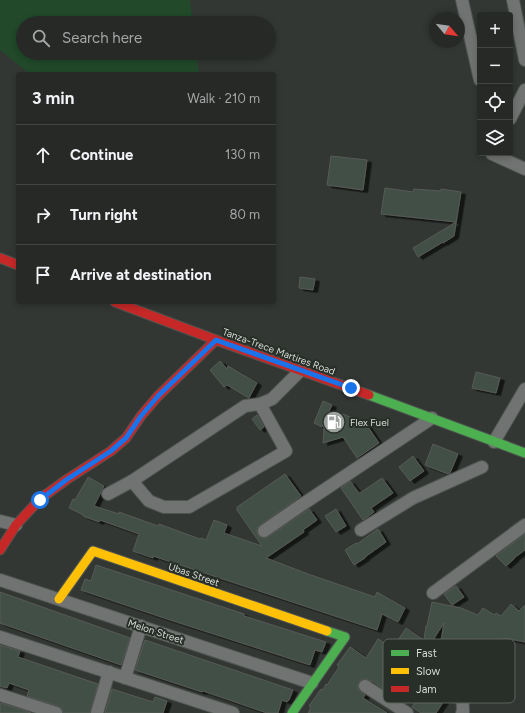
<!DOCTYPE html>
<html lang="en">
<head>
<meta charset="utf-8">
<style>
	body { margin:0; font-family:Figtree,sans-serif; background:#323532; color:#f1f3f6 }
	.controls { position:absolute; right:12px; top:12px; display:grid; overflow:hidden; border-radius:4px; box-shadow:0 2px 6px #0003 }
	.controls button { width:36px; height:36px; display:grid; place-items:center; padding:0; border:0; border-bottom:1px solid #424543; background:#262926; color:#f1f3f6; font:20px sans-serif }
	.compass { position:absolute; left:429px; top:12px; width:36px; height:36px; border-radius:50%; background:#262926; box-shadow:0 2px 6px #0003; rotate:119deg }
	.stop { position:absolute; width:12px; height:12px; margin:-9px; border:3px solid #1a73e8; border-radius:50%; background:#fff }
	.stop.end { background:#1a73e8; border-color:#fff; box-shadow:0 1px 4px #0008 }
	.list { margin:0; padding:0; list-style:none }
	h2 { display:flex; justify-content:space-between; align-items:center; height:52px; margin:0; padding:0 16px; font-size:17px }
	h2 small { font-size:13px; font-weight:400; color:#a4a6a7 }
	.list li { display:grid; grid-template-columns:26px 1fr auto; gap:12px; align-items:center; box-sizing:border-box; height:60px; padding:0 16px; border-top:1px solid #424543 }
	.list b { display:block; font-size:15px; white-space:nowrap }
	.list em { font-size:13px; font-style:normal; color:#a4a6a7 }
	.icon { flex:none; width:22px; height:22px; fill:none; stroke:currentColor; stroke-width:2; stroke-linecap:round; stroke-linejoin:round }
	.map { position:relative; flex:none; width:525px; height:713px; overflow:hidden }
	.search { position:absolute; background:#262926; box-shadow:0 2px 6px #0003; left:16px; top:16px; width:260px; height:44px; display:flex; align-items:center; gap:10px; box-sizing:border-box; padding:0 14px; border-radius:22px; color:#a4a6a7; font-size:15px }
	.panel { position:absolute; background:#262926; box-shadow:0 2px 6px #0003; left:16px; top:72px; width:260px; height:232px; border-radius:4px }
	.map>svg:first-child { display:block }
</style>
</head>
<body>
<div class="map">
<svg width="525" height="713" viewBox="0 0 525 713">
	<defs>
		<filter id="shadow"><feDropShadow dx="4.5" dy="2.5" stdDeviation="0" flood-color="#0009"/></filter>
	</defs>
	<rect width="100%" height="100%" fill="#323733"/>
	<path fill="#21492a" d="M0 0H190L193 23H23V53H196L199 74H30L0 50Z"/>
	<g fill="#434f46" stroke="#575a57" filter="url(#shadow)">
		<path d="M331 156 367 160 363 190 327 185Z"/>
		<path d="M385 188 413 192 414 189 441 191V189L461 192 454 236 443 243V242L418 257 413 248 456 222 381 214Z"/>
		<path d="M300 277 315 279 313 290 299 288Z"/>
		<path d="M220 361 227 369 228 366 257 383 249 398 227 385 224 387 210 370Z"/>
		<path d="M476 372 500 378 496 393 472 388Z"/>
		<path d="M323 401 332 405 322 427 314 423Z"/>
		<path d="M343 414 366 424 379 443 357 458 343 437 323 443 324 426Z"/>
		<path d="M257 415 264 427 260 430 252 419Z"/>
		<path d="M433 444 458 454 450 473 448 474 425 465Z"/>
		<path d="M413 456 424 471 410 481 399 467Z"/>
		<path d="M285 474 301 496 260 525 257 528V532L258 535 261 538H265L268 537 309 509 317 520 303 530 304 532 266 558 308 574 375 597 377 592 405 608 398 622 382 614 377 630 153 556V558L133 551 139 534 100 520 99 522 83 516V515L69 508 73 499 75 500 87 479 88 477 104 486 94 506 119 514V512L158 526 159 524 200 539 201 538 206 540 214 520 227 525 224 533 262 546 237 510V507Z"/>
		<path d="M382 478 393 493 371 508 374 512 363 520 341 488 350 481 359 493H360Z"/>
		<path d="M336 509 346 526 336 532 325 516Z"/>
		<path d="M378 529 386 542 365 557V558L354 565 345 550 356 543 357 544Z"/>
		<path d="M525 534V550L514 558V559L506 566 496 556Z"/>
		<path d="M96 565 244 614V616L326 642 322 652 315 650 310 665 164 618 81 590 85 579 91 581Z"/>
		<path d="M456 586 464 597 452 605 444 594Z"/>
		<path d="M0 592 130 638 121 665 0 623Z"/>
		<path d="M432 602 461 608 478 615 483 608 495 615 496 613 501 616 511 604 519 611 525 605V642L504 638 496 684H498L496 695 471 691 473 681H475L478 662H476L478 648 470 661H469L468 646 467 643 464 640H457L454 644V674L436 671 444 623 398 694 386 687 384 689 374 682 366 679H362L359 682 358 686V689L365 695 363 698 387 713H308L311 707 309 706 321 689 323 690 326 684 327 685 339 667 337 665 350 647 366 658 378 639 393 648 406 628 424 640 426 626H427Z"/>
		<path d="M145 640 293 690 289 700 287 702 282 700 278 713H267L203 691 202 692 135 670Z"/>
		<path d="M0 645 20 651 18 657 98 684 90 713H63L62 708 58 706 27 696 29 690 9 683 7 688 0 686Z"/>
		<path d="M432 676 452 689 436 713H421L412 707Z"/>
		<path d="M112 689 153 702 155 697 167 701 163 713H105Z"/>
		<path d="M1 703 31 713H0V706Z"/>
	</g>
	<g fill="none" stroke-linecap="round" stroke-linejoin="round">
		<g stroke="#4f5450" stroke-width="14">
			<g id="street">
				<path d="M462 0 480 80"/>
				<path d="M513 0 525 60"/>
				<path d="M510 119 525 90"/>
				<path d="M492 153V154L525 169"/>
				<path d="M494 442 525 389"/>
				<path d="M132 481 149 501 164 507H189L286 451 260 404"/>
				<path d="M108 494 132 481 245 406 260 404 272 399 301 370"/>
				<path d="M0 521 16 525"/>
				<path d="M361 530 413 498 482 467"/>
				<path d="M264 531 297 508 432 418"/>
				<path d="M0 580 312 683"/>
				<path d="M433 593 525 525"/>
				<path d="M0 637 233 713"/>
				<path d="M461 647 463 712 462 713"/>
				<path d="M125 678 141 626"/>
				<path d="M365 686 407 713"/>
				<path d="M0 695 56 713"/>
				<path d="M97 713 109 672"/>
			</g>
		</g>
		<g stroke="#4f5450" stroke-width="11">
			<g id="fast">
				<path d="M369 395 525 453"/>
				<path d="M292 713 345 637 327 631"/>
			</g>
		</g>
		<g stroke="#4f5450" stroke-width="11">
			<path id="slow" d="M59 599 93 551 327 631"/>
		</g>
		<g stroke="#4f5450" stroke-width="11">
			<g id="jam">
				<path d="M0 258 18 265"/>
				<path d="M115 302 216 340 369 395"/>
				<path d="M0 550 16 525 40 499 66 480 111 451 126 438 141 416 158 396 216 340"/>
			</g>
		</g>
		<use href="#street" stroke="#707371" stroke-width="12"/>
		<use href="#fast" stroke="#4caf50" stroke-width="9"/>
		<use href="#slow" stroke="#ffc107" stroke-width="9"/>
		<use href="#jam" stroke="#c62828" stroke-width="9"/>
	</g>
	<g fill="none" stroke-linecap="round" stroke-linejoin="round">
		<path stroke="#1a73e8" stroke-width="5" d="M40 500 66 480 111 451 126 438 141 416 158 396 216 340 351 388"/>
	</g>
	<defs>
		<g id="fuel-disc" transform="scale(1.15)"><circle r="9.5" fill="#9da29e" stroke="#282e28"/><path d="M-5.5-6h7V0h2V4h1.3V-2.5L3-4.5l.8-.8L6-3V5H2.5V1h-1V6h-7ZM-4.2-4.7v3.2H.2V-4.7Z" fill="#fff"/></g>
	</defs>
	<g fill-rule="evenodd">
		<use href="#fuel-disc" x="334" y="422"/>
	</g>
	<g text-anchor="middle" stroke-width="4" stroke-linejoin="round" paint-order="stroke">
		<g font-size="10" fill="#d6dbd7" stroke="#282e28">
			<text transform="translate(279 351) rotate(20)" y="4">Tanza-Trece Martires Road</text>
			<text transform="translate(194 574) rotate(19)" y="4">Ubas Street</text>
			<text transform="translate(156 631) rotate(18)" y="4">Melon Street</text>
		</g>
		<g font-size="10" fill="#d6dbd7" stroke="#282e28" text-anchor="start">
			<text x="350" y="426">Flex Fuel</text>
		</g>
	</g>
	<rect x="383" y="639" width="132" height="64" rx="6" fill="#282e28" stroke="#5c625d" stroke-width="1"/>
	<rect x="391" y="650" width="18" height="6" fill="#4caf50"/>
	<rect x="391" y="668" width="18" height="6" fill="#ffc107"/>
	<rect x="391" y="686" width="18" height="6" fill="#c62828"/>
	<g font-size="11" fill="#d6dbd7">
		<text x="416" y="657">Fast</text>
		<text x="416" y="675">Slow</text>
		<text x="416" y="693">Jam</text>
	</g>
</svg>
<div class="controls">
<button>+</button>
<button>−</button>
<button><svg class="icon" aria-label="locate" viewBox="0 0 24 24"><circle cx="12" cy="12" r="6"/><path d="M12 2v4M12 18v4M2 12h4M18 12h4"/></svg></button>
<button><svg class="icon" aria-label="layers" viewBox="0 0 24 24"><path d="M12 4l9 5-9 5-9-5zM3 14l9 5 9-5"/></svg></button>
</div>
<svg class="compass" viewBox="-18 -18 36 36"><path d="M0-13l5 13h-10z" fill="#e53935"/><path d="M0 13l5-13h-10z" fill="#a4a6a7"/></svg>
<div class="stop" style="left:40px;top:500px"></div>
<div class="stop end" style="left:351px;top:388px"></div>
<div class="search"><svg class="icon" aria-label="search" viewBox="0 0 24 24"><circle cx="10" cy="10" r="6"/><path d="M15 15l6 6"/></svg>Search here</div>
<section class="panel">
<h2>3 min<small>Walk · 210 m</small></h2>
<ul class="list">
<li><svg class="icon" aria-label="ahead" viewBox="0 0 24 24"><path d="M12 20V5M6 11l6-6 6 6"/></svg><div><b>Continue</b></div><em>130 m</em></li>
<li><svg class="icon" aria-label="right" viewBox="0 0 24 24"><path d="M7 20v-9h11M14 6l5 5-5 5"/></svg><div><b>Turn right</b></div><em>80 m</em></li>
<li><svg class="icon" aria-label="arrive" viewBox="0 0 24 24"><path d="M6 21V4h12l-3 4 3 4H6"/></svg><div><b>Arrive at destination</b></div></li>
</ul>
</section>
</div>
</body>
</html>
